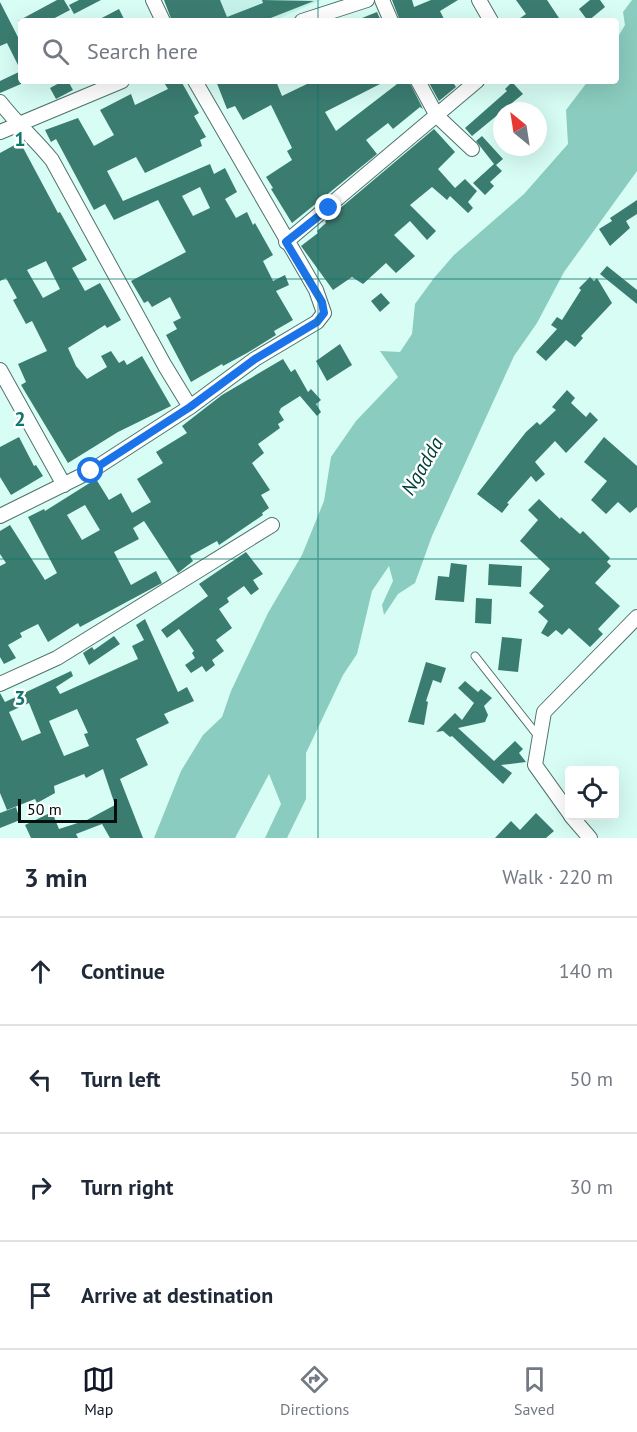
<!DOCTYPE html>
<html lang="en">
<head>
<meta charset="utf-8">
<style>
	body { margin:0; font-family:"PT Sans",sans-serif; background:#f6f6f7; color:#1f2937 }
	.controls { position:absolute; right:18px; bottom:18px; display:grid; overflow:hidden; border-radius:6px; box-shadow:0 6px 24px #0002 }
	.controls button { width:54px; height:54px; display:grid; place-items:center; padding:0; border:0; border-bottom:2px solid #e0e1e3; background:#fff; color:#1f2937; font:30px sans-serif }
	.compass { position:absolute; left:493px; top:102px; width:54px; height:54px; border-radius:50%; background:#fff; box-shadow:0 6px 24px #0002; rotate:330deg }
	.scale { position:absolute; left:18px; bottom:15px; width:99px; box-sizing:border-box; padding-left:6px; border:3px solid #030f0d; border-top:0; font-size:16px; line-height:21px; white-space:nowrap; color:#030f0d; -webkit-text-stroke:4px #fff; paint-order:stroke }
	.stop { position:absolute; width:18px; height:18px; margin:-14px; border:4px solid #1a73e8; border-radius:50%; background:#fff }
	.stop.end { background:#1a73e8; border-color:#fff; box-shadow:0 2px 6px #0008 }
	.list { margin:0; padding:0; list-style:none }
	h2 { display:flex; justify-content:space-between; align-items:center; height:78px; margin:0; padding:0 24px; font-size:26px }
	h2 small { font-size:20px; font-weight:400; color:#747a83 }
	.list li { display:grid; grid-template-columns:39px 1fr auto; gap:18px; align-items:center; box-sizing:border-box; height:108px; padding:0 24px; border-top:2px solid #e0e1e3 }
	.list b { display:block; font-size:22px; white-space:nowrap }
	.list em { font-size:20px; font-style:normal; color:#747a83 }
	.icon { flex:none; width:33px; height:33px; fill:none; stroke:currentColor; stroke-width:2; stroke-linecap:round; stroke-linejoin:round }
	.map { position:relative; flex:none; width:637px; height:838px; overflow:hidden }
	.search { position:absolute; background:#fff; box-shadow:0 6px 24px #0002; left:18px; right:18px; top:18px; height:66px; display:flex; align-items:center; gap:15px; box-sizing:border-box; padding:0 21px; border-radius:6px; color:#747a83; font-size:22px }
	.sheet { height:510px; background:#fff }
	nav { display:flex; justify-content:space-around; align-items:center; box-sizing:border-box; height:84px; border-top:2px solid #e0e1e3; background:#fff; font-size:16px; color:#747a83 }
	nav a { display:grid; justify-items:center; gap:3px }
	nav .on { color:#111827 }
	.map>svg:first-child { display:block }
</style>
</head>
<body>
<div class="map">
<svg width="637" height="838" viewBox="0 0 637 838">
	<rect width="100%" height="100%" fill="#d7fdf4"/>
	<path fill="#c4f2e9" d="M193 0H321L273 21H202Z"/>
	<path fill="#8accbf" d="M632 0H637V171L564 272 537 323 514 356 432 536 415 583 398 594 384 615 382 605 393 581 389 566 372 591 357 654 343 675 306 753V799L287 838H265L281 804 269 774 235 838H154L181 771 203 735 222 717 231 691 268 613 302 555 324 501 331 457 356 421 398 377 380 351 400 352 412 334 415 304 434 278 454 255 524 194 568 144 566 110 588 81H616V40L625 25 623 12Z"/>
	<g fill="#3b7c71" fill-rule="evenodd">
		<path d="M57 0H64L70 10 49 21H18Z"/>
		<path d="M79 0H101L74 14 69 5Z"/>
		<path d="M164 0H220L227 17 263 3 262 0 314 1 263 21H172Z"/>
		<path d="M392 0H412L414 7 431 0H458L440 11 445 21H400Z"/>
		<path d="M516 0H547L561 21H516L526 14Z"/>
		<path d="M590 0H600L605 7 588 21 579 9Z"/>
		<path d="M0 2 21 43V71L7 43 0 46Z"/>
		<path d="M119 9 125 21H96Z"/>
		<path d="M377 12 381 21H357V20Z"/>
		<path d="M21 71V84L0 93V81Z"/>
		<path d="M63 81H68L73 90 56 99 50 88Z"/>
		<path d="M163 81H181L199 113 194 116 206 137 200 140 202 146 145 173 136 157 107 171 123 201 210 164 214 174 225 168 237 192 225 199 236 218 247 212 253 225 255 223 273 255 263 261 273 281 285 275 289 285 276 291 293 320 274 331 276 335 247 353 223 366 222 364 191 382 166 335 177 329 173 322 181 318 170 297 152 307 148 301 144 303 131 281 186 252 158 200 114 220 105 204 94 210 56 139 51 142 45 130 78 118 94 146 114 135 100 110 131 94 135 105 168 89ZM200 187 210 208 193 216 182 196Z"/>
		<path d="M216 81H276L282 96 307 84 306 81H386L325 112 336 131 401 81H409L423 109 420 107 393 129 388 123 366 140 377 154 292 223 271 189 273 188 266 177 292 160 287 151 292 148 271 105 243 120 235 106 227 109Z"/>
		<path d="M428 81H452L456 87 439 101Z"/>
		<path d="M512 82 523 94 472 136 465 128 507 91 505 89Z"/>
		<path d="M434 129 455 152 438 169 455 188 465 179 477 191 468 202 473 208 468 213 450 196 447 200 432 187 410 205 436 231 427 240 410 221 394 235 415 256 396 273 386 263 363 284 352 277 333 290 301 246 318 233 317 231 326 223 325 221Z"/>
		<path d="M482 136 503 159 496 165 502 171 490 182 494 186 485 195 473 183 494 164 476 141Z"/>
		<path d="M20 142 58 213 60 212 87 260 72 268 85 291 100 283 121 320 107 328 105 325 68 348 76 366 87 379 107 367 101 356 111 351 119 363 124 360 127 365 142 356 171 406 118 432 68 463 21 385 26 382 18 364 47 351 32 321 26 324 13 300 17 298 6 278 0 281V153ZM46 261 60 289 43 298 27 270Z"/>
		<path d="M637 200V214L626 221 630 228 610 246 599 229 612 221 610 218Z"/>
		<path d="M607 266 637 290V304L600 274Z"/>
		<path d="M590 277 594 281 597 278 612 303 581 336 583 338 575 347 566 340 546 361 536 352 557 329 551 325 557 317 562 320 581 290 579 288Z"/>
		<path d="M381 293 390 303 380 312 371 301Z"/>
		<path d="M340 344 352 365 327 381 316 361Z"/>
		<path d="M283 359 291 372 295 369 308 392 311 389 321 400 316 404 321 412 317 416 300 396 281 408 279 412 284 420 278 424 280 428 258 444 264 453 252 463 270 490 261 495 269 508 262 513 263 515 219 545 217 541 190 556 193 561 178 573 144 521 133 528 139 539 114 552 131 585 156 571 162 583 80 627 78 623 48 642 38 624 20 633 22 637 8 645 16 658 4 664 0 657V566L6 563 0 554V531L10 525 45 580 57 573 28 517 44 509 45 511 96 479 109 500 121 493 132 513 151 502 137 479 163 463 156 452 187 433 182 426 222 395ZM85 505 100 530 82 540 67 515Z"/>
		<path d="M567 390 575 398 571 403 586 417 590 412 598 420 566 453 555 441 535 462 545 474 536 482 531 476 507 503 509 504 502 513 477 494 526 432 537 422 540 425 556 410 552 407Z"/>
		<path d="M19 437 34 466 36 465 43 476 11 495 0 477V447Z"/>
		<path d="M604 437 637 466V507L630 513 618 502 606 514 591 500 607 481 584 462Z"/>
		<path d="M539 499 560 519 561 517 580 534 583 531 610 558 607 562 611 566 595 583 620 606 598 629 603 634 590 647 569 628 562 635 556 630 548 637 541 633 548 621 538 612 544 606 529 593 550 569 520 541 538 520 528 510Z"/>
		<path d="M246 552 263 574 253 580 259 589 251 595 244 586 227 598 229 602 219 609 232 628 216 640 224 651 212 660 215 665 206 672 202 666 191 673 185 665 195 658 192 653 194 651 179 629 167 638 161 630 208 596 199 584Z"/>
		<path d="M451 563 467 565 464 602 435 600 438 576 449 577Z"/>
		<path d="M489 564 522 566 521 587 488 585Z"/>
		<path d="M476 598 492 599 491 624 475 623Z"/>
		<path d="M145 619 178 692 187 687 194 701 164 714 169 723 136 739 148 765 120 779 143 838H110L102 824 76 834 78 838H31L25 825 52 812 59 829 87 820 115 805 103 769 86 778 84 774 54 786 55 793 37 803 35 799 7 810 0 793V693L5 702 71 671 73 676 56 687 60 694 138 659 132 646 144 640 136 625ZM29 703 41 733 22 741 9 712ZM77 709 88 733 84 734 89 746 64 756 49 721Z"/>
		<path d="M114 636 120 644 89 665 83 653 92 647 94 650Z"/>
		<path d="M502 637 522 639 518 672 498 670Z"/>
		<path d="M426 662 446 668 441 683 433 680 426 701 428 702 424 725 408 722Z"/>
		<path d="M465 681 478 692 481 689 492 698 484 706 488 715 485 722 458 728 494 761 515 741 523 749 519 753 526 762 501 765 512 773 503 784 452 736 450 737 443 731 436 732 455 713 462 720 474 703 458 688Z"/>
		<path d="M16 807 20 820 0 828V813Z"/>
		<path d="M536 813 554 831 546 838H495L511 821 520 830Z"/>
	</g>
	<g fill="none" stroke-linecap="round" stroke-linejoin="round">
		<g stroke="#51726b" stroke-width="9">
			<path id="lane" d="M475 656 538 736"/>
		</g>
		<g stroke="#51726b" stroke-width="16">
			<g id="street">
				<path d="M153 0 163 21"/>
				<path d="M382 0 391 21"/>
				<path d="M479 0 491 21"/>
				<path d="M302 21 367 0"/>
				<path d="M418 81 437 116 472 149"/>
				<path d="M0 102C16 123 35 139 52 160L165 366 190 407"/>
				<path d="M0 132 122 81"/>
				<path d="M286 242 477 81"/>
				<path d="M0 370 64 485"/>
				<path d="M0 516 91 471 190 407 255 359 317 322 324 313 316 290 195 81"/>
				<path d="M0 684 57 658 272 525"/>
				<path d="M570 814 535 765 544 712 637 617"/>
				<path d="M571 816 590 838"/>
			</g>
		</g>
		<use href="#lane" stroke="#fff" stroke-width="7"/>
		<use href="#street" stroke="#fff" stroke-width="14"/>
	</g>
	<g fill="none" stroke-linecap="round" stroke-linejoin="round">
		<path stroke="#1a73e8" stroke-width="8" d="M91 471 190 407 255 359 317 322 324 313 322 302 286 242 329 208"/>
	</g>
	<path fill="none" stroke="#0f766e" stroke-width="1.5" stroke-opacity="0.55" d="M318 0V21M318 81V838M0 279H637M0 559H637"/>
	<g text-anchor="middle" stroke-width="5" stroke-linejoin="round" paint-order="stroke">
		<g font-size="20" font-style="italic" fill="#014037" stroke="#fff">
			<text transform="translate(422 466) rotate(-60)" y="7">Ngadda</text>
		</g>
	</g>
	<g font-size="20" text-anchor="middle" font-weight="bold" fill="#0f766e" stroke="#fff" stroke-width="5" stroke-linejoin="round" paint-order="stroke">
		<text x="20" y="146">1</text>
		<text x="20" y="426">2</text>
		<text x="20" y="705">3</text>
	</g>
</svg>
<div class="controls">
<button><svg class="icon" aria-label="locate" viewBox="0 0 24 24"><circle cx="12" cy="12" r="6"/><path d="M12 2v4M12 18v4M2 12h4M18 12h4"/></svg></button>
</div>
<svg class="compass" viewBox="-18 -18 36 36"><path d="M0-13l5 13h-10z" fill="#e53935"/><path d="M0 13l5-13h-10z" fill="#747a83"/></svg>
<div class="scale">50 m</div>
<div class="stop" style="left:91px;top:471px"></div>
<div class="stop end" style="left:329px;top:208px"></div>
<div class="search"><svg class="icon" aria-label="search" viewBox="0 0 24 24"><circle cx="10" cy="10" r="6"/><path d="M15 15l6 6"/></svg>Search here</div>
</div>
<section class="sheet">
<h2>3 min<small>Walk · 220 m</small></h2>
<ul class="list">
<li><svg class="icon" aria-label="ahead" viewBox="0 0 24 24"><path d="M12 20V5M6 11l6-6 6 6"/></svg><div><b>Continue</b></div><em>140 m</em></li>
<li><svg class="icon" aria-label="left" viewBox="0 0 24 24"><path d="M17 20v-9H6M10 6l-5 5 5 5"/></svg><div><b>Turn left</b></div><em>50 m</em></li>
<li><svg class="icon" aria-label="right" viewBox="0 0 24 24"><path d="M7 20v-9h11M14 6l5 5-5 5"/></svg><div><b>Turn right</b></div><em>30 m</em></li>
<li><svg class="icon" aria-label="arrive" viewBox="0 0 24 24"><path d="M6 21V4h12l-3 4 3 4H6"/></svg><div><b>Arrive at destination</b></div></li>
</ul>
</section>
<nav>
<a class="on"><svg class="icon" aria-label="map" viewBox="0 0 24 24"><path d="M3 6l6-2 6 2 6-2v14l-6 2-6-2-6 2zM9 4v14M15 6v14"/></svg>Map</a>
<a><svg class="icon" aria-label="directions" viewBox="0 0 24 24"><path d="M12 3l9 9-9 9-9-9zM9 14v-3h6M13 9l2 2-2 2"/></svg>Directions</a>
<a><svg class="icon" aria-label="saved" viewBox="0 0 24 24"><path d="M7 4h10v16l-5-4-5 4z"/></svg>Saved</a>
</nav>
</body>
</html>
